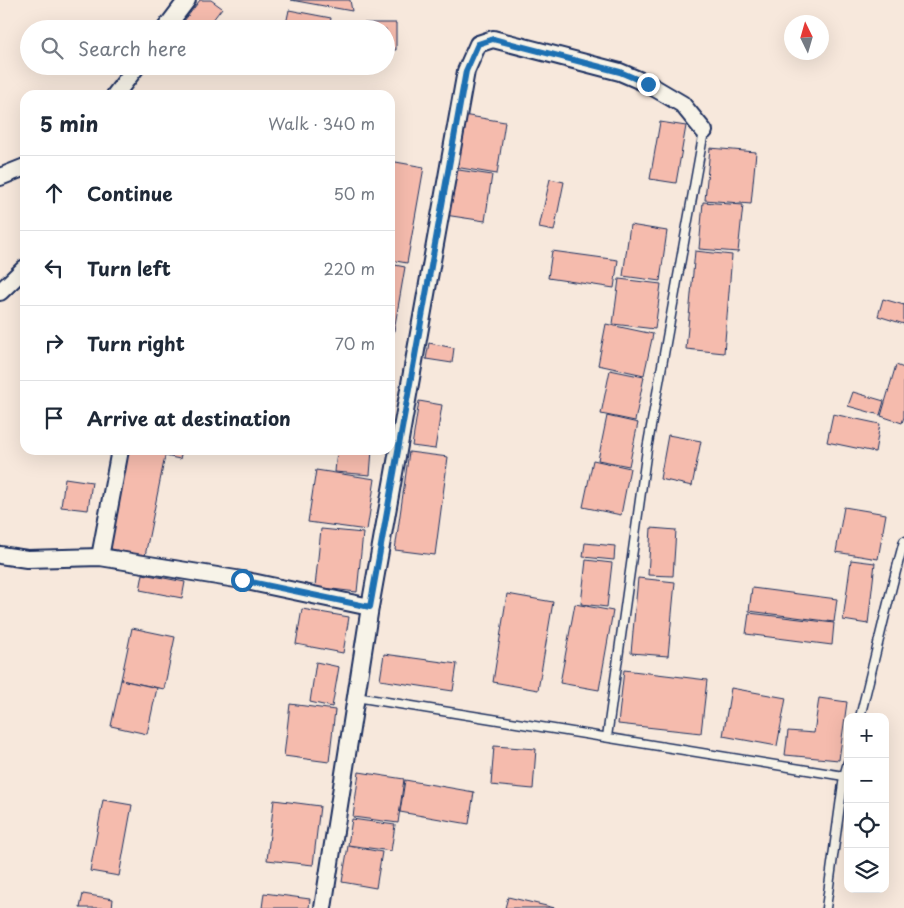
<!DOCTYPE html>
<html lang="en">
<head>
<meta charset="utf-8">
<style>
	body { margin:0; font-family:"Playpen Sans",sans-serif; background:#f2f2f3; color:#1f2937 }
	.controls { position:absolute; right:15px; bottom:15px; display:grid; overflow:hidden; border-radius:10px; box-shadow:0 5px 20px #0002 }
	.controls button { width:45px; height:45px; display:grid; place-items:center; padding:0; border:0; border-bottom:1px solid #e0e1e3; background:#fff; color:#1f2937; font:25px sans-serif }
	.compass { position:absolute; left:784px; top:15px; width:45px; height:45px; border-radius:50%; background:#fff; box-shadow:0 5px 20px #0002; rotate:355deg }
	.stop { position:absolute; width:15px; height:15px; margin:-11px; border:4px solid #1f6fb2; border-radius:50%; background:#fff }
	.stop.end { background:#1f6fb2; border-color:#fff; box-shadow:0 1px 5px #0008 }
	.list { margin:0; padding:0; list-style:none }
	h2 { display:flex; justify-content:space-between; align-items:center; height:65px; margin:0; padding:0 20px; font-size:21px }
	h2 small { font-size:16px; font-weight:400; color:#747a83 }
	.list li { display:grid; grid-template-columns:32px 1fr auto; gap:15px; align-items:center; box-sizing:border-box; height:75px; padding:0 20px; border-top:1px solid #e0e1e3 }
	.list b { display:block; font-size:19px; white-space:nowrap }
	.list em { font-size:16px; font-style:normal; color:#747a83 }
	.icon { flex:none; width:28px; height:28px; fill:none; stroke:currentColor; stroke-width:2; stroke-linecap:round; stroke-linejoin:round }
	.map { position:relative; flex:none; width:904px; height:908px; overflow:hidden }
	.search { position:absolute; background:#fff; box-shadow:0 5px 20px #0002; left:20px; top:20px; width:375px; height:55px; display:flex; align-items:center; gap:12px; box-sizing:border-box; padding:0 18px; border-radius:28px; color:#747a83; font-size:19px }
	.panel { position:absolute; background:#fff; box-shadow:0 5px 20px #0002; left:20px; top:90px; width:375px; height:365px; border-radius:15px }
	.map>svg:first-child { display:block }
</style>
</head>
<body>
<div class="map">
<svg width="904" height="908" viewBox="0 0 904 908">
	<rect width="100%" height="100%" fill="#f7e8dc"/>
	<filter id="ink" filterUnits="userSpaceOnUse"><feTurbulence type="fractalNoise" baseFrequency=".02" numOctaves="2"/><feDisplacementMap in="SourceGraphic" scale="10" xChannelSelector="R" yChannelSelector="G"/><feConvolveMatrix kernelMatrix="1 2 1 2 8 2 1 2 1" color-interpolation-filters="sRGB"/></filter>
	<g filter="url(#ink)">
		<g fill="#f5bbad" stroke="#1b2f5e">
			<path d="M200 0H211L222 8 206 29H178Z"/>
			<path d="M291 0H350L352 11Z"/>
			<path d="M289 10 331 18 329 29H285Z"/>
			<path d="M353 23H396V50L386 49V29H353Z"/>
			<path d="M463 115 505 122 497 174 455 167Z"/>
			<path d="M660 122 686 126 676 183 650 179Z"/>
			<path d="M710 148 756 152 751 204 705 200Z"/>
			<path d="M390 161 424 167 407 263 390 260Z"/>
			<path d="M452 169 492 175 485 221 445 215Z"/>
			<path d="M550 179 564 182 554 231 539 228Z"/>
			<path d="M703 202 743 205 738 252 699 249Z"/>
			<path d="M630 225 667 231 660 281 623 276Z"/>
			<path d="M552 251 618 260 614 288 548 278Z"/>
			<path d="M695 251 732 255 724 353 686 349Z"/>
			<path d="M390 264 405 267 391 348H390Z"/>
			<path d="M619 279 661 284 655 329 613 324Z"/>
			<path d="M883 299 904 305V304V324L878 316Z"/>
			<path d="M606 324 653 334 644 375 598 365Z"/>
			<path d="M429 343 454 348 452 363 426 359Z"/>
			<path d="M896 365 904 368V417L902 423 881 416Z"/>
			<path d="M610 370 644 377 635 421 601 414Z"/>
			<path d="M853 392 884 401 880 415 848 406Z"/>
			<path d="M419 401 442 405 435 449 412 446Z"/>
			<path d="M833 414 880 424 875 452 827 442Z"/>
			<path d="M607 416 638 423 629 466 598 460Z"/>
			<path d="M668 435 701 441 692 486 660 479Z"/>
			<path d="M127 450H182L180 459 165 456 145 556 107 548Z"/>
			<path d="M337 450H372L370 475 335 472Z"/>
			<path d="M409 452 448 457 435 555 395 550Z"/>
			<path d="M593 460 630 468 621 515 583 507Z"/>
			<path d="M316 470 375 479 367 530 308 522Z"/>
			<path d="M65 478 92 482 88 510 61 507Z"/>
			<path d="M844 507 886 514 878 559 836 552Z"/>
			<path d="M651 528 676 530 673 576 648 575Z"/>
			<path d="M321 529 363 533 357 592 315 587Z"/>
			<path d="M585 543 615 546 614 560 583 557Z"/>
			<path d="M586 560 612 563 607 607 581 604Z"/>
			<path d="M851 560 875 563 868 624 843 620Z"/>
			<path d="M143 574 185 582 182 598 140 590Z"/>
			<path d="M638 578 675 582 668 656 631 653Z"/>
			<path d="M752 588 837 599 834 622 749 611Z"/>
			<path d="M507 594 553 602 538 690 493 682Z"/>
			<path d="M575 604 613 611 599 690 560 683Z"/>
			<path d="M302 609 349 617 343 653 296 644Z"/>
			<path d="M749 613 834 623 832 645 746 634Z"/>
			<path d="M132 628 175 637 164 689 121 680Z"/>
			<path d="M384 654 457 664 453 691 380 680Z"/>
			<path d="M316 662 339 667 332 707 310 702Z"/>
			<path d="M624 670 707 680 701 733 618 724Z"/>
			<path d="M121 680 157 688 147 734 111 726Z"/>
			<path d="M731 688 786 698 777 746 723 736Z"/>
			<path d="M819 698 847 702 839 760 785 755 788 731 814 733Z"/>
			<path d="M290 704 335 710 329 762 284 756Z"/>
			<path d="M494 746 536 749 533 789 491 785Z"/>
			<path d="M359 772 404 779 398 823 353 817Z"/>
			<path d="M405 780 474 792 469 824 400 812Z"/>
			<path d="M103 800 132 805 119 876 90 871Z"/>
			<path d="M274 800 320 806 313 865 267 860Z"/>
			<path d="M352 819 395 825 391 851 348 845Z"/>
			<path d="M348 846 382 852 376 888 342 882Z"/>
			<path d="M264 893 310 899 309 908H262Z"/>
			<path d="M83 894 113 899 112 908H80Z"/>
			<path d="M508 897 555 908H505Z"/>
		</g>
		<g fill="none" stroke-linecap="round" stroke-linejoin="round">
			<g stroke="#1b2f5e" stroke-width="11">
				<g id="lane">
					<path d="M356 697 844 776"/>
					<path d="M860 717C875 658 888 599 904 541"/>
					<path d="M607 737 647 449 704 131"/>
					<path d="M826 908 844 776 848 762"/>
				</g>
			</g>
			<g stroke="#1b2f5e" stroke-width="20">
				<g id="street">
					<path d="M165 29 187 0"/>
					<path d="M115 95 137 66"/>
					<path d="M0 177 25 167"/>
					<path d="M0 292 25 268"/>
					<path d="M0 555 27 559 100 557 242 580 370 607"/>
					<path d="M100 557 120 450"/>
					<path d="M323 908 370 607 466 71 478 44 493 39 620 72 648 84 682 104 704 131"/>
				</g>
			</g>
			<use href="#lane" stroke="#f7f3e8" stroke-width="8"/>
			<use href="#street" stroke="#f7f3e8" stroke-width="16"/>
		</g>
	</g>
	<g fill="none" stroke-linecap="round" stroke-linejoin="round" filter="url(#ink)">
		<path stroke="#1f6fb2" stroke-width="6" d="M242 580 370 607 466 71 478 44 493 39 620 72 648 84"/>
	</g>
</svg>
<div class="controls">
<button>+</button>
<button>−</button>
<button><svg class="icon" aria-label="locate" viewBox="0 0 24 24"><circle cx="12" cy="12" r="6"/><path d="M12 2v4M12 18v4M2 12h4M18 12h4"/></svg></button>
<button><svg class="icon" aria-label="layers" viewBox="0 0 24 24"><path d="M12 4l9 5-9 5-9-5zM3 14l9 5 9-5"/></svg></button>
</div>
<svg class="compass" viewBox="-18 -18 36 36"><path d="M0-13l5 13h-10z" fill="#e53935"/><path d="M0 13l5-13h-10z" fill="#747a83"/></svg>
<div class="stop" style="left:242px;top:580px"></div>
<div class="stop end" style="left:648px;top:84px"></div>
<div class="search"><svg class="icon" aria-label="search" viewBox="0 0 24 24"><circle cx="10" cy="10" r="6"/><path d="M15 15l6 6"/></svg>Search here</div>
<section class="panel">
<h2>5 min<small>Walk · 340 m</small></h2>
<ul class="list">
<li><svg class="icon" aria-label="ahead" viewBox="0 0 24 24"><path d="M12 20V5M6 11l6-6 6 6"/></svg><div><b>Continue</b></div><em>50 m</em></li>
<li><svg class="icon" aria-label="left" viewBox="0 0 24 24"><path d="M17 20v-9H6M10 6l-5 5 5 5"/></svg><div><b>Turn left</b></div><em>220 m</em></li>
<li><svg class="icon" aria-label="right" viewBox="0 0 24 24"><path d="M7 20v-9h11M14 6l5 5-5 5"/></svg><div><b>Turn right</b></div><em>70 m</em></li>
<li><svg class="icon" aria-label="arrive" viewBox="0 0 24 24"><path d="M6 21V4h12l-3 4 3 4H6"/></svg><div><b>Arrive at destination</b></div></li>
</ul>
</section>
</div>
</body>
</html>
